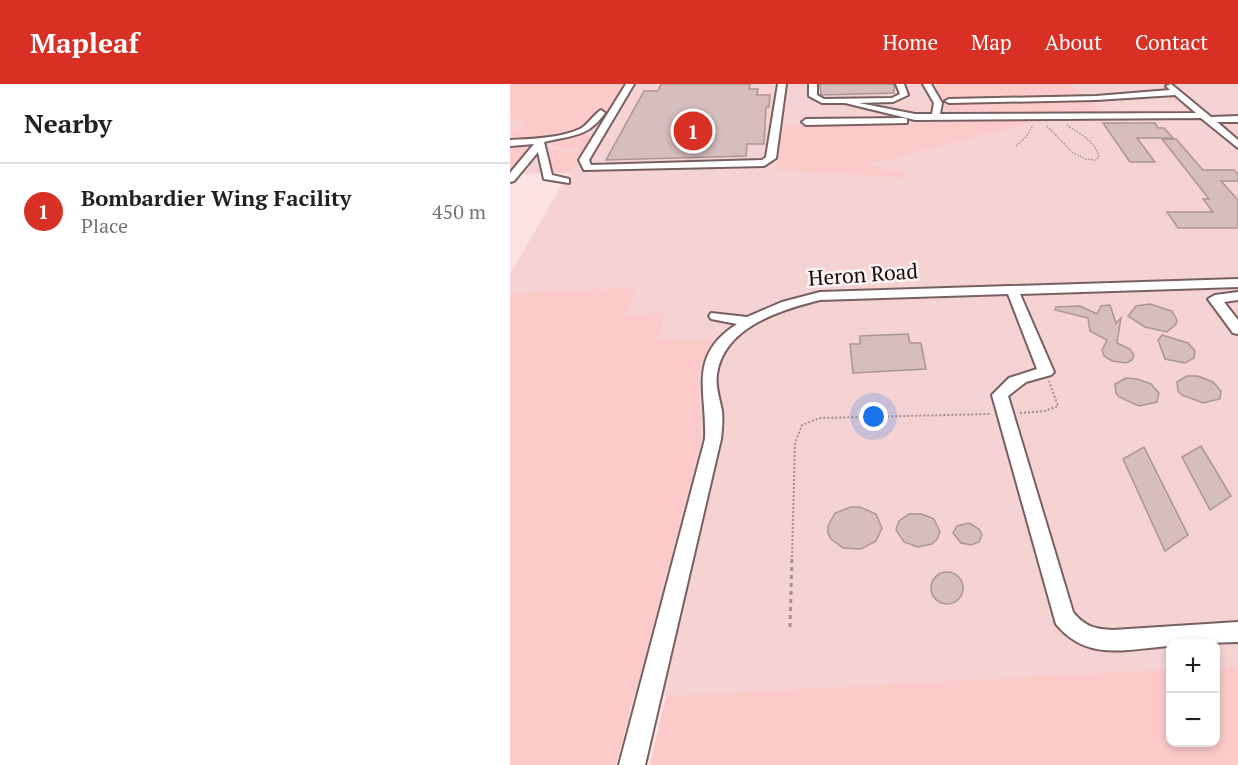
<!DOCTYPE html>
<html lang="en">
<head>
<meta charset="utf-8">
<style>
	body { margin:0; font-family:"PT Serif",serif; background:#f6f6f6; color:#202124 }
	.controls { position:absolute; right:18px; bottom:18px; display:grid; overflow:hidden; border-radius:12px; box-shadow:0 3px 9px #0003 }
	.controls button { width:54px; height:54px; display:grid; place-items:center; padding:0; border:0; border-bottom:2px solid #e0e0e0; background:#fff; color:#202124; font:30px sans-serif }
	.you { position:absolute; left:364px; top:333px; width:21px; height:21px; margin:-15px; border:4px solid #fff; border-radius:50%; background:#1a73e8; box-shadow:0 0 0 9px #1a73e833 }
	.badge { display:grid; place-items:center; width:39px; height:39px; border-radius:50%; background:#d93025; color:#fff; font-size:20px; font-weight:700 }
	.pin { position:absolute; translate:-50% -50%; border:3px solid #fff; box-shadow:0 2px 6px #0006 }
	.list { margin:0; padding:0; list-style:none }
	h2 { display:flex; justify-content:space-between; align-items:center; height:78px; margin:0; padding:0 24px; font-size:26px }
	h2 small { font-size:20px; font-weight:400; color:#757577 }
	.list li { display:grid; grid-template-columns:39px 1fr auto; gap:18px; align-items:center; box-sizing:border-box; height:96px; padding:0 24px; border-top:2px solid #e0e0e0 }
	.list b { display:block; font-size:22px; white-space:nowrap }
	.list p { margin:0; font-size:20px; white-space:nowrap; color:#757577 }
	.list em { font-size:20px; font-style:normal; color:#757577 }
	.map { position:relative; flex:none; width:728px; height:681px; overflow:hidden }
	header { display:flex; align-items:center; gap:36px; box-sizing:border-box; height:84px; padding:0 30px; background:#d93025; color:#fff }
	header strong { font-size:28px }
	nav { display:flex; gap:33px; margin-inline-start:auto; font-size:21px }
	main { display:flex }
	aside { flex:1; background:#fff }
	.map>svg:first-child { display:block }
</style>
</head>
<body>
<header>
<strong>Mapleaf</strong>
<nav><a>Home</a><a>Map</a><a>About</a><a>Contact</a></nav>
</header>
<main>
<aside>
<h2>Nearby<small></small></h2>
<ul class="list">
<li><span class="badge">1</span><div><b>Bombardier Wing Facility</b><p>Place</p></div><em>450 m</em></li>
</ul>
</aside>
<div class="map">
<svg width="728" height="681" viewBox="0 0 728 681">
	<rect width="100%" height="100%" fill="#fde3e2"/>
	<path fill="#f4d3d2" d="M0 0H728V582L706 583V560H660V585L123 614 187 373 191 352 188 291 194 273 206 256H148L117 231 126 203 0 209V190L59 89 8 90 0 101Z"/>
	<g fill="#fbcac9">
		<path d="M0 0H114L87 44 1 55 0 50 14 40 12 37 0 34Z"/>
		<path d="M425 0H559L576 13 432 15Z"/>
		<path d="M578 16 594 28 445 29 434 26 433 19Z"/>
		<path d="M515 33 520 39 358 81 393 88 397 94 266 86 273 42 407 40 412 35Z"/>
		<path d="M78 50 77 52H82L59 89H39L42 87 38 85 36 66 68 68 71 64C58 62 49 69 39 58L44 54Z"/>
		<path d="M26 60 0 94V61Z"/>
		<path d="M127 203 117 231 154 228 148 256H207L194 273 188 291 191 352 187 373 106 681H0V209Z"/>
		<path d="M728 582V681H140L156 612 660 585V658H706V583Z"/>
	</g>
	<g fill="#d7bebe" stroke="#ad9594" stroke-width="1.5">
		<path d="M151 0H240L239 5H248L247 11H260L259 23H256L254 60H237L236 72 96 76 134 7H148Z"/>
		<path d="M310 0H384V9L311 11Z"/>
		<path d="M593 39H645L648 44H654L663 54H627L645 78H620Z"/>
		<path d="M652 55H666L693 86H724L728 90V97H711L728 116V144H668L657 128H703L693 115H699Z"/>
		<path d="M640 220 662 227 667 236 666 240 657 248 635 243 618 232 626 222Z"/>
		<path d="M600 221 606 239 611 234 607 259 620 265 624 271 622 276 616 279 602 277 594 272 592 266 597 256 580 247 578 234 545 226 546 223 570 222 587 230 591 222Z"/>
		<path d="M398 250 400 259H411L416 285 343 289 340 260H350V252Z"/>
		<path d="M652 251 678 259 685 267 684 274 675 279 655 275 648 256Z"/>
		<path d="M677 292H688L703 298 711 307 710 315 693 319 672 311 668 307 667 298Z"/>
		<path d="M616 294 627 295 641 300 649 309 647 318 629 322 609 313 606 309 605 300Z"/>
		<path d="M691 362 721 412 700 426 672 373Z"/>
		<path d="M634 363 678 451 655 467 613 375Z"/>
		<path d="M341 423H350L366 430 372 444 366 457 351 465 333 464 321 455 318 449V442L325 429Z"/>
		<path d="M399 430H412L424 435 430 448 427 455 422 460 408 463 394 458 386 446 389 437Z"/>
		<path d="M459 439 469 445 472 451 469 458 461 461 451 459 443 449 447 442Z"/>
		<circle cx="437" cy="504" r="16"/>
	</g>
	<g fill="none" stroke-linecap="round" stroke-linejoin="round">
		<g stroke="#776160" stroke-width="4">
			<g id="minor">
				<path d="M116 0H124L79 76 81 81 252 76 256 73 268 0H276L266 74 254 82 74 86 69 76Z"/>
				<path d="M299 0H307V11L314 15 382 14 390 10 386 0H394L398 11 383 18 349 19 405 30H422L424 19 413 0H421L432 19 430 30 686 29 665 11 586 16 439 19 435 17 439 15 586 12 660 6 656 2 661 0 701 33 728 32V38H707L728 56V64L691 34 405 36 335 19H312L299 12Z"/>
				<path d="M91 26 95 29C77 54 62 51 34 58L42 91 59 95V99L34 95 28 68 4 97 0 98V89L24 60 0 62V56C22 55 50 54 70 45 79 40 83 31 91 26Z"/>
				<path d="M394 34 397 35V39L296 41 292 38 296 35Z"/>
				<path d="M728 195V203L510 210 544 288 541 291 516 298 498 312 563 528C575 543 585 545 603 546L728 538V558L660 560V562C617 565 577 578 546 540L482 311 499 294 527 285 498 210 310 216C270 226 214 243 207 290 205 303 210 315 212 327 213 336 212 346 211 355L135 681H109L195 355C197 307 177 272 227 240L201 235 199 232 201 229 237 233 272 218 310 208Z"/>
				<path d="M728 208V216L714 218 728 236V250L723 249 698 215 705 211Z"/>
			</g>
		</g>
		<g stroke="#a39090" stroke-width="1.5" stroke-dasharray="1.5 1.5" stroke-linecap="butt">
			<path d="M537 42 563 69 576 75 585 76 589 73C585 57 570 50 557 41"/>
			<path d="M506 62 516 53 523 41"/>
		</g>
		<g stroke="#a39090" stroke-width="2" stroke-dasharray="2 2" stroke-linecap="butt">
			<path d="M510 329 535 327 548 322 539 297"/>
			<path d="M282 473 285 359 292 341 310 334 480 330"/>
		</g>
		<path stroke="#a39090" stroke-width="3" stroke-dasharray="4 4" stroke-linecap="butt" d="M280 543 282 472"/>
		<use href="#minor" fill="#fff" fill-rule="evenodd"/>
	</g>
	<g text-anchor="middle" stroke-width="5" stroke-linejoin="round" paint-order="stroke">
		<g font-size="21" fill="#130b0b" stroke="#fff4f4">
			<text transform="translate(353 191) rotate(-4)" y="7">Heron Road</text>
		</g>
	</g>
</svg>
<div class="controls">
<button>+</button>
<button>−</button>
</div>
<div class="you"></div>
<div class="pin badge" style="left:183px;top:47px">1</div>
</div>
</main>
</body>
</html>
